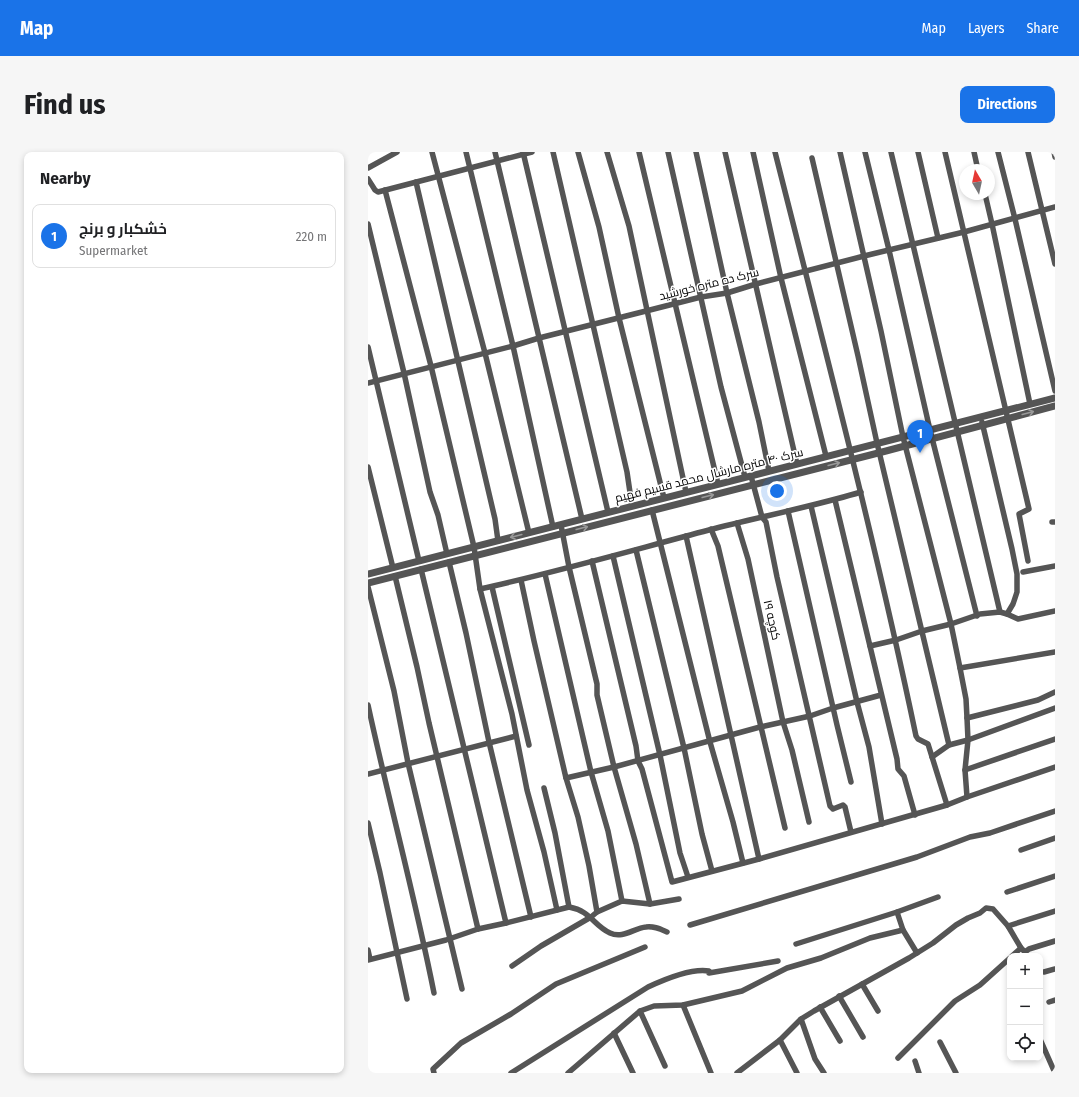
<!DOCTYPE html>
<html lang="en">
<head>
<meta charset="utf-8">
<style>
	body { margin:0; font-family:"Fira Sans Condensed",Cairo,sans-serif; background:#f6f6f6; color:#202124 }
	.controls { position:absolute; right:12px; bottom:12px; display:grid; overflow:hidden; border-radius:8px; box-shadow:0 2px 6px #0003 }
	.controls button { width:36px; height:36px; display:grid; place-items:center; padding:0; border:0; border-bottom:1px solid #e0e0e0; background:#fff; color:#202124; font:20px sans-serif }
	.compass { position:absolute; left:591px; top:12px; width:36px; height:36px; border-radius:50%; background:#fff; box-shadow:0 2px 6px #0003; rotate:351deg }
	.you { position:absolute; left:409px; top:339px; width:14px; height:14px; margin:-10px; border:3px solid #fff; border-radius:50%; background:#1a73e8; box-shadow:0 0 0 6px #1a73e833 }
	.badge { display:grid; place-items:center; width:26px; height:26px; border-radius:50%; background:#1a73e8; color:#fff; font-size:13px; font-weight:700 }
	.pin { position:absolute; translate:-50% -33px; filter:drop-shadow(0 1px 2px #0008) }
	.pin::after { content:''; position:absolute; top:21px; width:14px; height:12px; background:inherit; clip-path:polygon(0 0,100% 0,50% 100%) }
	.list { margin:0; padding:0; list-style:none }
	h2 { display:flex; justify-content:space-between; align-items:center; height:52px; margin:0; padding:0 16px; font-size:17px }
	h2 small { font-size:13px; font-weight:400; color:#757577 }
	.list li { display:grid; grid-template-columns:26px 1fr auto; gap:12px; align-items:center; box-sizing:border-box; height:64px; margin:0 8px 8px; padding:0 8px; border:1px solid #e0e0e0; border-radius:8px }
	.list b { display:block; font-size:15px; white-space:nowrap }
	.list p { margin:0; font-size:13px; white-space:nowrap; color:#757577 }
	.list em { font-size:13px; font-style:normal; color:#757577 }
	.icon { flex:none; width:22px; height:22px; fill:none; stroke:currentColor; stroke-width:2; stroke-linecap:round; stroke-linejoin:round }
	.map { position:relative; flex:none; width:687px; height:921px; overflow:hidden; border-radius:8px }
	header { display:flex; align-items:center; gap:24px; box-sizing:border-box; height:56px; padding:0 20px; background:#1a73e8; color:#fff }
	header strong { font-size:19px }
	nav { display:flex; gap:22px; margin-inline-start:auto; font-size:14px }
	.intro { display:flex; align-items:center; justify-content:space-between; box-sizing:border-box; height:96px; padding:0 24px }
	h1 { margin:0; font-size:28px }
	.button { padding:10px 18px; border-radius:8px; background:#1a73e8; color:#fff; font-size:14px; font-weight:700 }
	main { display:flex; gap:24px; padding:0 24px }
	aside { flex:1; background:#fff; border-radius:8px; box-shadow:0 2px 6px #0003 }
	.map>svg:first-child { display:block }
</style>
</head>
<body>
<header>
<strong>Map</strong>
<nav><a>Map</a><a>Layers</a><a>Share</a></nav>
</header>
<div class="intro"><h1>Find us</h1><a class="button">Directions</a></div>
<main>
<aside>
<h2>Nearby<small></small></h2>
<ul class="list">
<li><span class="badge">1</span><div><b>خشکبار و برنج</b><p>Supermarket</p></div><em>220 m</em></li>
</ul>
</aside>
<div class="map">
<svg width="687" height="921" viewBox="0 0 687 921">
	<rect width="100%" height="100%" fill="#fff"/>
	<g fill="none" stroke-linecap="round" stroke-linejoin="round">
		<g stroke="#555" stroke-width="5.5">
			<path d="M64 0 117 201 161 381"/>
			<path d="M98 0 145 194 185 375"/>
			<path d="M127 0 214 367"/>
			<path d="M155 0 240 360"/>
			<path d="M185 0 259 320 264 354"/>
			<path d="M210 0 231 75 251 166 296 346"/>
			<path d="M239 0 261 74 318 340"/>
			<path d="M271 0 350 332"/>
			<path d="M300 0 353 235 377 325"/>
			<path d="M328 0 359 141 391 270 401 319"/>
			<path d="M357 0 429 312"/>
			<path d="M385 0 413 126 458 304"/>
			<path d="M407 0C456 194 507 388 548 584L550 587 560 592 579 653"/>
			<path d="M472 0 513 179 535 285 583 472 592 516 598 547 599 566 600 588 597 618 599 645"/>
			<path d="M497 0 521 98 562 278 609 464"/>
			<path d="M523 0 632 460"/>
			<path d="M550 0 570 86"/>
			<path d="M577 0 661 357 651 362 660 409"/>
			<path d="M606 0 610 18"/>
			<path d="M630 0 647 67 687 239"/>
			<path d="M660 0 687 112"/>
			<path d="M686 0 687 5"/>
			<path d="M444 6 490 204 509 291 581 593"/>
			<path d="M0 16 29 0"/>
			<path d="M0 27 7 38 10 40 164 0"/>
			<path d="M48 30 127 367 130 389"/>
			<path d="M17 38 63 214 106 395 112 437 144 562 159 638 176 700 189 758"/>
			<path d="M617 42 624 72 662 252"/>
			<path d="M0 72 36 221 62 340 70 363 79 402"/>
			<path d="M0 195 51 409"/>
			<path d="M0 231 145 194 171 186 278 159 333 145 359 141 388 132 496 104 596 80 687 55"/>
			<path d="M614 270 644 397 649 422V440L645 452 639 462"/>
			<path d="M0 315 25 416"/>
			<path d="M383 324 394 365 398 370 409 425 462 654 465 657 475 653 477 655 483 680"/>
			<path d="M467 348 529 607 530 617 536 624 547 663"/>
			<path d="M443 354 489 550 501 595 514 672"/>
			<path d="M284 358 342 590 365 670 375 711"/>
			<path d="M420 359 469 573 483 630"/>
			<path d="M684 370H687"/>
			<path d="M369 371 380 407 415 570 424 598 441 670"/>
			<path d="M193 373 201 415 229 532V543L246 615 268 692 282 752"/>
			<path d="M343 377 350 394 417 676"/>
			<path d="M318 384 391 707"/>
			<path d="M268 398 316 596 334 682 344 719"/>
			<path d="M245 404 292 603 312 701 320 725"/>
			<path d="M224 409 268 594 270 609 274 617 304 730 391 707 579 653 599 645 687 615"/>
			<path d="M81 410 98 481 121 590 163 765"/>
			<path d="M655 420 687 414"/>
			<path d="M177 422 223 620 240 679 254 749"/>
			<path d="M27 424 49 515 61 571 110 777"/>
			<path d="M153 428 166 489 198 626 210 665 221 714 229 760"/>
			<path d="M0 435 26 539 40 611 94 837"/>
			<path d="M124 435 161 593"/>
			<path d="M112 437C189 420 265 398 341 378 391 365 443 355 493 340"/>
			<path d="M502 494 528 488 554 479 583 472 612 462 632 460 639 462 650 467 687 459"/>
			<path d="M592 516 687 500"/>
			<path d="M0 553C21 650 47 745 66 841"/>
			<path d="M599 566 670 548 687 540"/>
			<path d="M564 605 581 593 600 588 687 556"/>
			<path d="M597 618 687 587"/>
			<path d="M0 622 148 584"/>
			<path d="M198 626 246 615 392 575 442 564 465 556 513 543"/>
			<path d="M176 636 187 681 201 755"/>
			<path d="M0 671 12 721 39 847"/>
			<path d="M653 698 687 686"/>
			<path d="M639 740 687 724"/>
			<path d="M529 760 535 778"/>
			<path d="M138 771 201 755C223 759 225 773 242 781 255 787 266 776 278 775 286 774 292 777 299 780"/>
			<path d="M322 773 549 705 602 685 622 681 687 659"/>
			<path d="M640 774 687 759"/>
			<path d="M428 792 529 760 570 745"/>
			<path d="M0 798 2 807"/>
			<path d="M644 804 653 796"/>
			<path d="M0 808 78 788 110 777 138 771 53 417"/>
			<path d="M144 814 173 794 223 765 229 760 254 749 282 752 311 747"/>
			<path d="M676 820 687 817"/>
			<path d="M494 832 510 859"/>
			<path d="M471 844 495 885"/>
			<path d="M681 850 687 848"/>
			<path d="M315 853 343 921"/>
			<path d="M452 855 472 889"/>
			<path d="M272 859 297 914"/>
			<path d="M433 867 447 907 456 921"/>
			<path d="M246 881 265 921"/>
			<path d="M672 887 687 921"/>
			<path d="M412 888 429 921"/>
			<path d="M572 890 588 921"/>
			<path d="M530 906 587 849 612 833 642 806"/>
			<path d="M547 909 551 921"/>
			<path d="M66 921 65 917 93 891 143 862 188 832 277 795"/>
			<path d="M143 921 280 835C295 828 324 816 341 819V821L410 809"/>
			<path d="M200 921 272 859 286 854 315 853 374 839 419 816 453 806 502 786 535 778 549 801"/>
			<path d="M369 921 412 888 433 867 446 859 541 806 565 791 588 773 600 766 612 761 618 756 625 757 640 774 653 796 657 800 661 797 687 789"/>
		</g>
		<g stroke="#555" stroke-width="7">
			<path d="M0 422 687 246"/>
			<path d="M0 431 518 299 687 254"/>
		</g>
	</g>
	<defs><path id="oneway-shaft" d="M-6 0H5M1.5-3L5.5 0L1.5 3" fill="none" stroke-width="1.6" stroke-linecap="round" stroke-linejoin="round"/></defs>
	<g stroke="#999">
		<use href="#oneway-shaft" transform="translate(660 261) rotate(-15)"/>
		<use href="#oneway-shaft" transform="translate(466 312) rotate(-14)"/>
		<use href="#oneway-shaft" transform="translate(340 344) rotate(-14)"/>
		<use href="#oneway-shaft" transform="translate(214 376) rotate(-14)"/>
		<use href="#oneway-shaft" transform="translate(148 384) rotate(166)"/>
	</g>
	<g text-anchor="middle" stroke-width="3" stroke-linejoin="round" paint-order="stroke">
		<g font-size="12" fill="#000" stroke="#fff">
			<text transform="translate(341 132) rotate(-14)" y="4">سرک ده متره خورشید</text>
			<text transform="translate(341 323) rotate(-14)" y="4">سرک ۴۰ متره مارشال محمد قسیم فهیم</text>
			<text transform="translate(404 468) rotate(77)" y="4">کوچه ۱۹</text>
		</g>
	</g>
</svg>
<div class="controls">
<button>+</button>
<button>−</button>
<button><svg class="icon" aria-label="locate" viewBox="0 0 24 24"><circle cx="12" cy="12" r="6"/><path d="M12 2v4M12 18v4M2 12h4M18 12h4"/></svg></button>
</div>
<svg class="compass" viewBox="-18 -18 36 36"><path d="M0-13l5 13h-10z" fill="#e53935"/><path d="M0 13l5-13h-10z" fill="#757577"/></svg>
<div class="you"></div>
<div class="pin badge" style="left:552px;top:301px">1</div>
</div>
</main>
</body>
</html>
